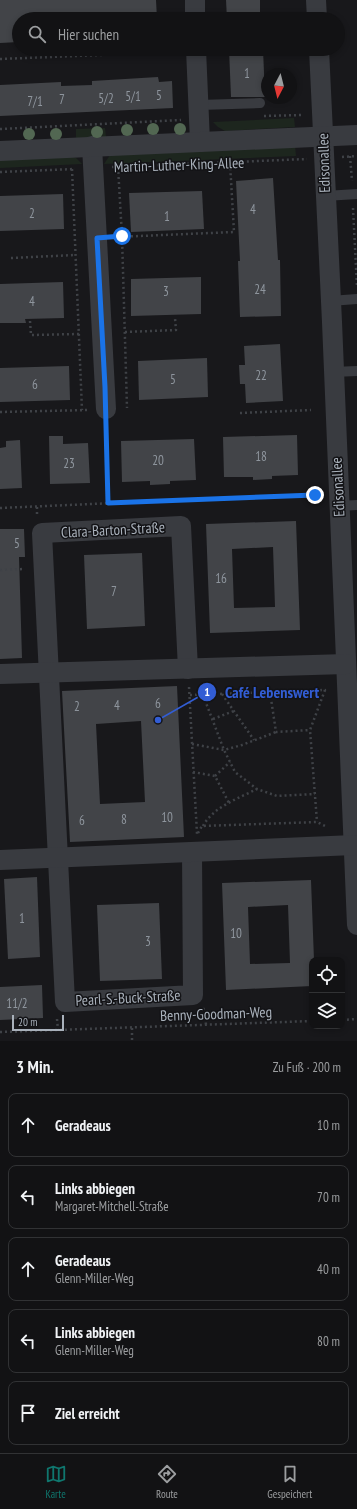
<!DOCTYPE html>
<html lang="de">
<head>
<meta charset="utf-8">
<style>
	body { margin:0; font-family:"PT Sans Narrow",sans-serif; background:#1b1b1d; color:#f1f3f6 }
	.controls { position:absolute; right:12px; bottom:12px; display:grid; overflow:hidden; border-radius:8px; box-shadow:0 2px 6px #0003 }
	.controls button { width:36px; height:36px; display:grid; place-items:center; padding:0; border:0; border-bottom:1px solid #313234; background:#121214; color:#f1f3f6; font:20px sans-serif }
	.compass { position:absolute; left:261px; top:68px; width:36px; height:36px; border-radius:50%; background:#121214; box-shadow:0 2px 6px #0003; rotate:187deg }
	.scale { position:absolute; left:12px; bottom:10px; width:52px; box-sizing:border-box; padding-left:4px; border:2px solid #a9b1bb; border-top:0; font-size:11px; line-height:14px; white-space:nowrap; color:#a9b1bb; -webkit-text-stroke:3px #131316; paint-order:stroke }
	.stop { position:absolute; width:12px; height:12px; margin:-9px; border:3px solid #1a73e8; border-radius:50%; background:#fff }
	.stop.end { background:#1a73e8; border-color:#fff; box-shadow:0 1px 4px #0008 }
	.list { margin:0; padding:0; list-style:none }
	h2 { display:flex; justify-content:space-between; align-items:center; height:52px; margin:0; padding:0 16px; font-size:17px }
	h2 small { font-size:13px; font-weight:400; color:#9c9ea0 }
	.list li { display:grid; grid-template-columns:26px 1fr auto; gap:12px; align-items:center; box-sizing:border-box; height:64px; margin:0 8px 8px; padding:0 8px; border:1px solid #313234; border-radius:8px }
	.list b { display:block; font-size:15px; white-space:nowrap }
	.list p { margin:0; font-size:13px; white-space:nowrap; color:#9c9ea0 }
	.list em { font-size:13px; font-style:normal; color:#9c9ea0 }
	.icon { flex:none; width:22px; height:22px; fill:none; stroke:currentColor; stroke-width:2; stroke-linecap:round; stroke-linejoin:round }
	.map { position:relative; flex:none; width:357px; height:1041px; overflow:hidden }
	.search { position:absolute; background:#121214; box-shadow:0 2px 6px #0003; left:12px; right:12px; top:12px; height:44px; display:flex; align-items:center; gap:10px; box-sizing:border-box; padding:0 14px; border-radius:22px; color:#9c9ea0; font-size:15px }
	.sheet { height:412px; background:#121214 }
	nav { display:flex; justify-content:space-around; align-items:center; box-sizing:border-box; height:56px; border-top:1px solid #313234; background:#121214; font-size:11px; color:#9c9ea0 }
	nav a { display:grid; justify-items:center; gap:2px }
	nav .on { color:#0f766e }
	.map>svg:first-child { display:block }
</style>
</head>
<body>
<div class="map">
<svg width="357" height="1041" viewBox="0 0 357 1041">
	<rect width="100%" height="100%" fill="#18181b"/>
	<g fill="#1d261e">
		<path d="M294 118 295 127 225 131 218 127 213 122Z"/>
		<path d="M105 128 106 137 76 138V129Z"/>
		<path d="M295 145 296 156 104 164 110 155Z"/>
		<path d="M68 156 76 158 82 164 0 168V159Z"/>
	</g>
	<g fill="#424448" fill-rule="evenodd">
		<path d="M0 0H156L157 19H19V42L0 43Z"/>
		<path d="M226 0H260V19H227Z"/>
		<path d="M229 49H263L265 97H231Z"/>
		<path d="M158 77 159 82 172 81 173 108 0 116V85L61 82V86L92 85V81Z"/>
		<path d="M273 178 278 260H280L281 316 240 317 238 261H240L236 181Z"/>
		<path d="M202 191 204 229 131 232 129 193Z"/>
		<path d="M63 194 64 229 0 231V196Z"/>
		<path d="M201 277V314L131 316V279Z"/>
		<path d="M63 282 64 318 25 319 26 323H0V284Z"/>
		<path d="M280 344 283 401 246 403 245 384H240L239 365H245L244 346Z"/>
		<path d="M207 358 208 397 139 400 138 361Z"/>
		<path d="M69 366 70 400 0 402V368Z"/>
		<path d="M297 435 298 475 272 476V479L253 480V477H224L223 437Z"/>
		<path d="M49 436H63V444L88 443 90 483 50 484Z"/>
		<path d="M194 439 196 480 170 481V484L150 485V481L122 482 121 441Z"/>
		<path d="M20 440 22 488 0 489V448L6 447V441Z"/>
		<path d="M296 521 300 630 210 633 206 524ZM273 547 275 607 234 608 232 549Z"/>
		<path d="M0 529H24L25 557H19L22 658 0 659Z"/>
		<path d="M142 553 145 626 87 629 84 555Z"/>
		<path d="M177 686 184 837 70 842 62 691ZM141 721 145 802 100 804 96 724Z"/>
		<path d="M37 877 40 957 8 959 4 879Z"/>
		<path d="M311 880 314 960H312V986L226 990 222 883ZM288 905 290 963 250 964 248 907Z"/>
		<path d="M159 903 162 979 100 981 97 905Z"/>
		<path d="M42 985 43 1018 0 1020V987Z"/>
	</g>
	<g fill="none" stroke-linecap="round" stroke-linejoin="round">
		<g stroke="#3f4247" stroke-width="2.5" stroke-dasharray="2 3" stroke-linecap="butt">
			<path d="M0 59 178 52"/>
			<path d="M264 116 303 115"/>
			<path d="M0 129 181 120"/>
			<path d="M350 156 352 181"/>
			<path d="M342 157 357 156"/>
			<path d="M112 167 307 159"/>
			<path d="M118 167 122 236 127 408"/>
			<path d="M72 169 82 410"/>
			<path d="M0 172 75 169"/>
			<path d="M353 208 357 287"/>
			<path d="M116 237 234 232 230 163"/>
			<path d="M11 258 75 255"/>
			<path d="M30 321 31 335 79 334"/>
			<path d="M125 332 176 330 175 318"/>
			<path d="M0 412 89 410"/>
			<path d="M240 413 311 410"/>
			<path d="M106 427 108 503"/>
			<path d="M37 507V517"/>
			<path d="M0 508 321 494"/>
			<path d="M0 570 25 569"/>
			<path d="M189 687 197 834"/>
			<path d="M270 692 276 732 310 730"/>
			<path d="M222 694 254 740"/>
			<path d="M190 695 325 690 310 730 317 822"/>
			<path d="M203 695 224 750 235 772 257 789 277 796 315 794"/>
			<path d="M213 719 234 711"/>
			<path d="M192 744 224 750 242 745 276 732"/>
			<path d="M193 772 215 776 229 803"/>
			<path d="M215 776 230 762"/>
			<path d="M203 826C213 807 239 798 257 789"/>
			<path d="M198 833 202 826 317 822 327 827"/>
			<path d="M203 1008 205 1012 206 1025"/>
			<path d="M57 1019 58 1030"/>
			<path d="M342 1020 357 1019"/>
			<path d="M132 1028V1041"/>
			<path d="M0 1032 312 1021"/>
		</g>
		<g stroke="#393b40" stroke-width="10">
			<path d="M199 105 260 103"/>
			<path d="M325 196 357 194"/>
			<path d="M330 301 357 299"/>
			<path d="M333 372 357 371"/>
			<path d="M339 506 357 505"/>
		</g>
		<g stroke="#393b40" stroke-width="20">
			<path d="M195 0V19"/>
			<path d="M316 0 317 19"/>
			<path d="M196 49 200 142"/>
			<path d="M319 49 332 322 357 925"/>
			<path d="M92 146 106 409"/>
			<path d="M0 151 357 135"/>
			<path d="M188 669 181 526 42 533 65 1002 193 995 192 852"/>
			<path d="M0 674 346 664"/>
			<path d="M0 860 354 845"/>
		</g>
	</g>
	<g fill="#526752">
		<circle cx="153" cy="129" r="6"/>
		<circle cx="180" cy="129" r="6"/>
		<circle cx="127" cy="130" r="6"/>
		<circle cx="97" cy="132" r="6"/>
		<circle cx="29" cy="134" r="6"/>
		<circle cx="56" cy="134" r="6"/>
	</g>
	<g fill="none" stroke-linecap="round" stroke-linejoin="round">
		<path stroke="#1a73e8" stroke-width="5" d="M122 236 97 238 105 387 108 503 315 495"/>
	</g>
	<g text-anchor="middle" stroke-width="3" stroke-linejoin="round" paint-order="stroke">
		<g font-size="13" fill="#8f969e">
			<text x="247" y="78">1</text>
			<text x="159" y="100">5</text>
			<text x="133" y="101">5/1</text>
			<text x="106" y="103">5/2</text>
			<text x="62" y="104">7</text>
			<text x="35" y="106">7/1</text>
			<text x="253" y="214">4</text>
			<text x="32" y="218">2</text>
			<text x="167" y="221">1</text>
			<text x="260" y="294">24</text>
			<text x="166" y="296">3</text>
			<text x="32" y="306">4</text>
			<text x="261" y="380">22</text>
			<text x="173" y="384">5</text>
			<text x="35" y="389">6</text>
			<text x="261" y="461">18</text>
			<text x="158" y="465">20</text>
			<text x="69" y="468">23</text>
			<text x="17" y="548">5</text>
			<text x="221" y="583">16</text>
			<text x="114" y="596">7</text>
			<text x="158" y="708">6</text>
			<text x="117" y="710">4</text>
			<text x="77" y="711">2</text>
			<text x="167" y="822">10</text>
			<text x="124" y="824">8</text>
			<text x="82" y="825">6</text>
			<text x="22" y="923">1</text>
			<text x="236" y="938">10</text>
			<text x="148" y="946">3</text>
			<text x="17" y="1008">11/2</text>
		</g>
		<g font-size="15" fill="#a9b1bb" stroke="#131316">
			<text transform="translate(324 163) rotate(-92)" y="5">Edisonallee</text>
			<text transform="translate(179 165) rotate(-2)" y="5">Martin-Luther-King-Allee</text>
			<text transform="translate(338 487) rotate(-93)" y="5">Edisonallee</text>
			<text transform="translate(113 530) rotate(-3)" y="5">Clara-Barton-Straße</text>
			<text transform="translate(128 998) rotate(-3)" y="5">Pearl-S.-Buck-Straße</text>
			<text transform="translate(216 1014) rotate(-2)" y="5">Benny-Goodman-Weg</text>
		</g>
	</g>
	<path fill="none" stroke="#325dd4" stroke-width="1.5" d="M158 720L207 692"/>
	<g fill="#325dd4" stroke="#131316" stroke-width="1.5">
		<circle cx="158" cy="720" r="4"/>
		<circle cx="207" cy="692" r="10"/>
	</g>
	<g font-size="12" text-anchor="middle" font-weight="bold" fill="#fff">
		<text x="207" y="696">1</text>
	</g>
	<g font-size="16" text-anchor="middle" font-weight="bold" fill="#325dd4" stroke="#131316" stroke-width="3" stroke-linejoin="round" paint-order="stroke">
		<text x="272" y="698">Café Lebenswert</text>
	</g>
</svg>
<div class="controls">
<button><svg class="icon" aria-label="locate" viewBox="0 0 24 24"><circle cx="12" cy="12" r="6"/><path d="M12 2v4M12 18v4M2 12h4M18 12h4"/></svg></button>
<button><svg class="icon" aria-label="layers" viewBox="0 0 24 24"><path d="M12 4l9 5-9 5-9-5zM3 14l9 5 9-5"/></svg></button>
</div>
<svg class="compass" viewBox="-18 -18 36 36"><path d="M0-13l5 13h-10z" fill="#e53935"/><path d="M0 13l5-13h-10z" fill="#9c9ea0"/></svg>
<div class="scale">20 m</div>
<div class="stop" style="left:122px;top:236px"></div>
<div class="stop end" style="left:315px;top:495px"></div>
<div class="search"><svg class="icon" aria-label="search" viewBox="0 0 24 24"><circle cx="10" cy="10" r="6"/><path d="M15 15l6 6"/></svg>Hier suchen</div>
</div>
<section class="sheet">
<h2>3 Min.<small>Zu Fuß · 200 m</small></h2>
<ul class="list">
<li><svg class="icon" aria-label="ahead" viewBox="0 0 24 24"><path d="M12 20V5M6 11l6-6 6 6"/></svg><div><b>Geradeaus</b></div><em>10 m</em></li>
<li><svg class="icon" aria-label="left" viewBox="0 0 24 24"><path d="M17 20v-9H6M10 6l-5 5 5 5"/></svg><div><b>Links abbiegen</b><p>Margaret-Mitchell-Straße</p></div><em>70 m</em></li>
<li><svg class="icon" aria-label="ahead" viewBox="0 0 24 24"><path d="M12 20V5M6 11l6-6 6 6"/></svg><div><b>Geradeaus</b><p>Glenn-Miller-Weg</p></div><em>40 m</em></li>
<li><svg class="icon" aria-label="left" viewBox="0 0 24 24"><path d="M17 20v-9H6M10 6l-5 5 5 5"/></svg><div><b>Links abbiegen</b><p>Glenn-Miller-Weg</p></div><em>80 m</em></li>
<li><svg class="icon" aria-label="arrive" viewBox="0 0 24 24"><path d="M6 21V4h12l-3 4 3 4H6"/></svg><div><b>Ziel erreicht</b></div></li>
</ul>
</section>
<nav>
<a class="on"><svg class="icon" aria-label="map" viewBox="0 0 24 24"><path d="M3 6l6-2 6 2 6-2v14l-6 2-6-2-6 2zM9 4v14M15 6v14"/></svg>Karte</a>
<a><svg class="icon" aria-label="directions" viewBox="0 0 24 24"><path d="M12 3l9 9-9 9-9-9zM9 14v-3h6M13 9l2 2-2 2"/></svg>Route</a>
<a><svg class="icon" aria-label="saved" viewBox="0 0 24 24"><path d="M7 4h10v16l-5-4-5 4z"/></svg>Gespeichert</a>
</nav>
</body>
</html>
